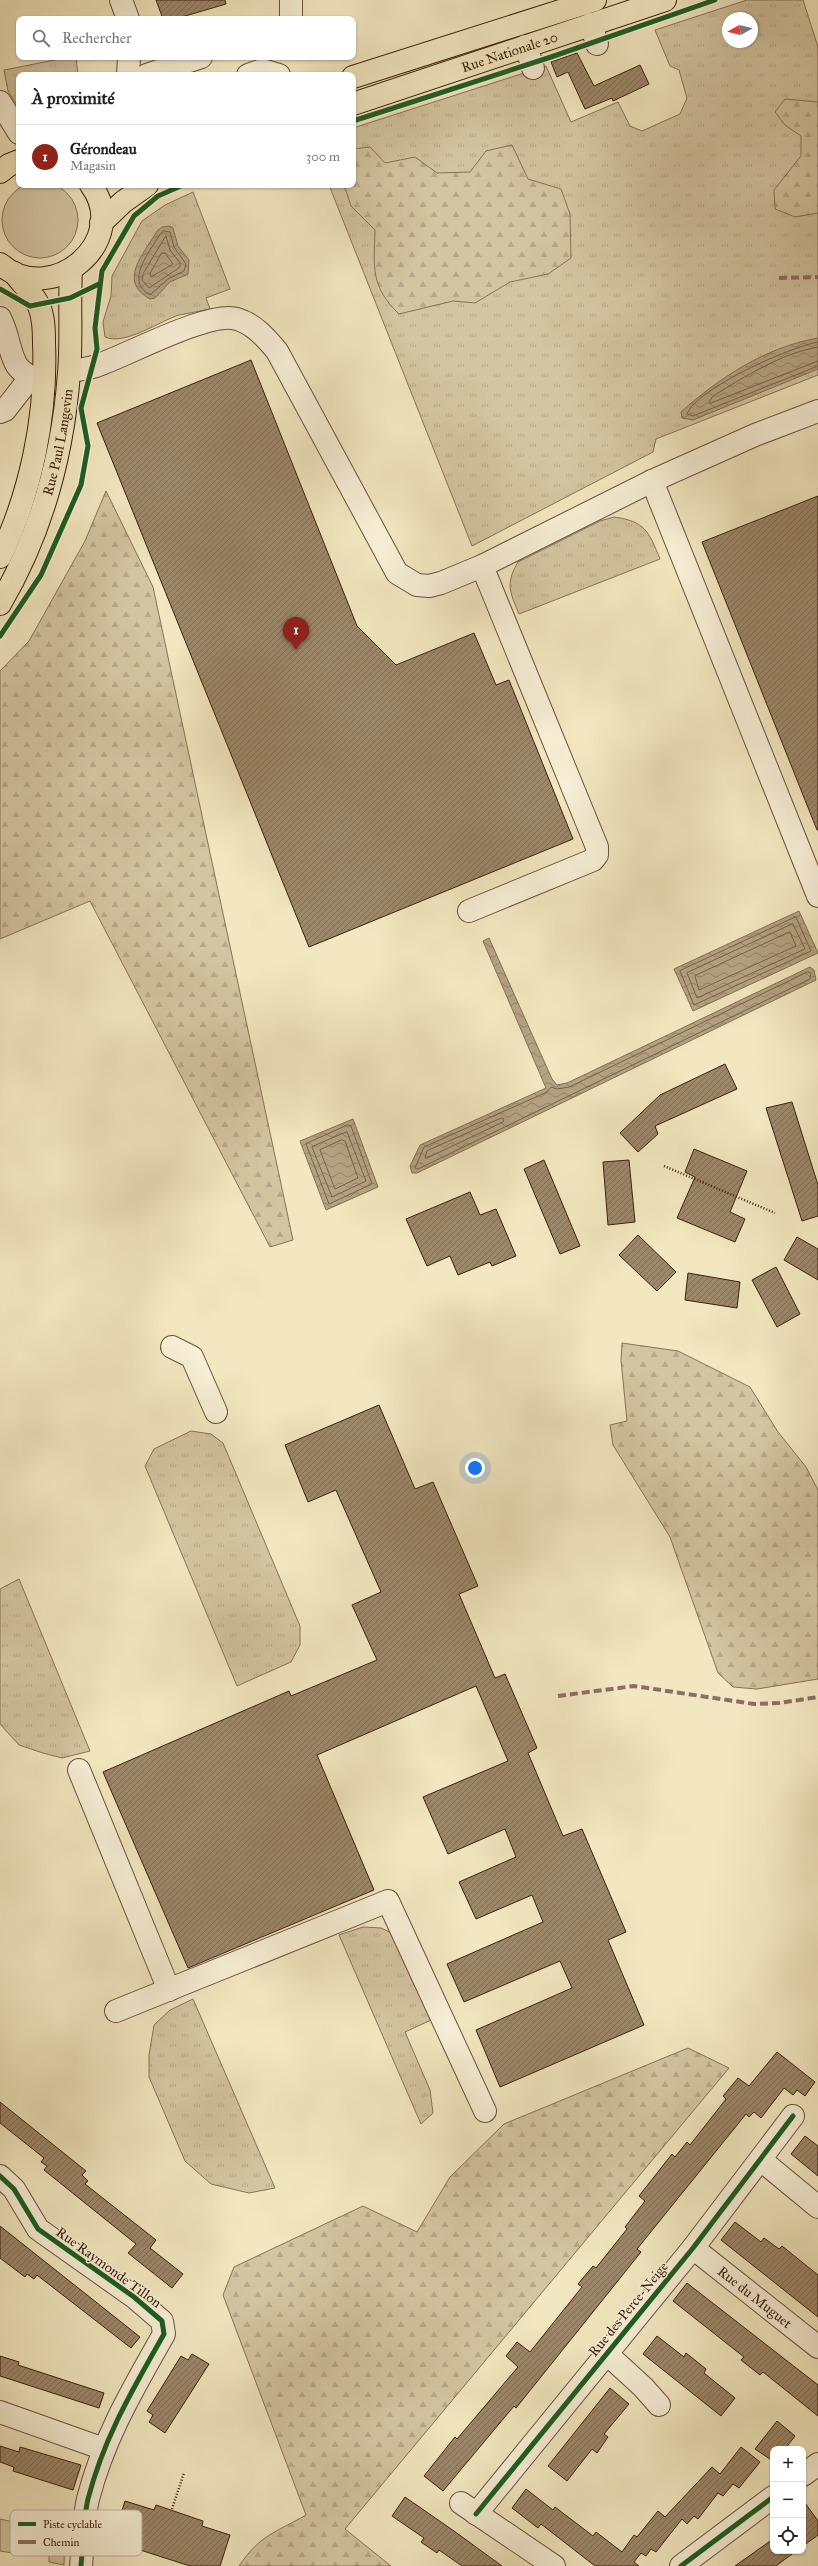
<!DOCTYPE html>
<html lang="fr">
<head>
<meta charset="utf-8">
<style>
	body { margin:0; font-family:"IM FELL Great Primer",serif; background:#f6f6f6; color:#202124 }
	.controls { position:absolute; right:12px; bottom:12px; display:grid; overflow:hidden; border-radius:8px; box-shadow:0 1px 3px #0004 }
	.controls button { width:36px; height:36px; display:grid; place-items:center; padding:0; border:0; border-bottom:1px solid #e0e0e0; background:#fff; color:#202124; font:20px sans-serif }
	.compass { position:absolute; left:722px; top:12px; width:36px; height:36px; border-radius:50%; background:#fff; box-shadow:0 1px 3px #0004; rotate:262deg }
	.you { position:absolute; left:475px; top:1468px; width:14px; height:14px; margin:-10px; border:3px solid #fff; border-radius:50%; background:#1a73e8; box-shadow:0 0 0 6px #1a73e833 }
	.badge { display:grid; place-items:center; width:26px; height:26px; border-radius:50%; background:#8f2418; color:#fff; font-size:13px; font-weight:700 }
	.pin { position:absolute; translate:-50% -33px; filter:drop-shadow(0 1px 2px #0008) }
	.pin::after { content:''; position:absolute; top:21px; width:14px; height:12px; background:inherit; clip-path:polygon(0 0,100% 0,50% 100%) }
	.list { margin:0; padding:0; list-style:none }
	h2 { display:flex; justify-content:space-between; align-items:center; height:52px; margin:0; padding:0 16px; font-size:17px }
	h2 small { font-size:13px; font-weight:400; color:#757577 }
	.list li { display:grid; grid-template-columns:26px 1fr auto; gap:12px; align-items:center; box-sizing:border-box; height:64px; padding:0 16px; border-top:1px solid #e0e0e0 }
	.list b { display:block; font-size:15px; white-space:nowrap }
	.list p { margin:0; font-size:13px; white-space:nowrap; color:#757577 }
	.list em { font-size:13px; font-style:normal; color:#757577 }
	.icon { flex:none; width:22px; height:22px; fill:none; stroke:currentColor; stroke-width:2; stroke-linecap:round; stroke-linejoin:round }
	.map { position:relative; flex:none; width:818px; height:2566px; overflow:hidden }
	.search { position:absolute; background:#fff; box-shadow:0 1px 3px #0004; left:16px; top:16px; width:340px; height:44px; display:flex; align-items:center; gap:10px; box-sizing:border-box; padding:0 14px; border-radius:8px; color:#757577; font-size:15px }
	.panel { position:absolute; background:#fff; box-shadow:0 1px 3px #0004; left:16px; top:72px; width:340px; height:116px; border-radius:8px }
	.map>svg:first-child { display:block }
</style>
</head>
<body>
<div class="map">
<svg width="818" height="2566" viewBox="0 0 818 2566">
	<defs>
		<pattern id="grass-tufts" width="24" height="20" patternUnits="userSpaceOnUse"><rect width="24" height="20" fill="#d3c5a1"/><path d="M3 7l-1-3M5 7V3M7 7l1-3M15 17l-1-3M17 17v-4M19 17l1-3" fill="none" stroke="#b6a989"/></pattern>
		<pattern id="forest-firs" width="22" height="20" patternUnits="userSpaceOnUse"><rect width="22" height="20" fill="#d3c5a1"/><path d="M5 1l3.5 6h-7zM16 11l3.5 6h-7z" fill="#b6a989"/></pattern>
		<pattern id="water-waves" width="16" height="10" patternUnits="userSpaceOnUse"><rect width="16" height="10" fill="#b4a383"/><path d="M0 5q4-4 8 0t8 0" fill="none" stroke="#94846a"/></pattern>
		<pattern id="building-hatch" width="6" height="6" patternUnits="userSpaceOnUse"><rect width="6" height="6" fill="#9b876a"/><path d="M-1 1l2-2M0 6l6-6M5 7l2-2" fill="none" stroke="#806e56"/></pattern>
	</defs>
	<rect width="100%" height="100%" fill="#f2e7c0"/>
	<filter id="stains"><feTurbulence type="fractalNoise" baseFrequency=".005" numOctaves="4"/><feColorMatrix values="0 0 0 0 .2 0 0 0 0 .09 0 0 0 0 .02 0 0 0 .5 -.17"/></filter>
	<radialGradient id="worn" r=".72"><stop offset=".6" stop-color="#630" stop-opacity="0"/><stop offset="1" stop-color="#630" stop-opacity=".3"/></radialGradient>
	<g fill="url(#grass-tufts)" stroke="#887256" fill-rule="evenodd">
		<path d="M747 0H803L818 47V375L656 439 653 452 472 546 329 185H353V128L546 66 571 122 618 102 630 126 642 131 680 114 687 98 679 70 670 66 655 30ZM728 18H752V42H728Z"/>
		<path d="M70 57H76L78 75H19V108L8 91 4 70Z"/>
		<path d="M193 192 230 289 206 298 210 309C200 311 190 313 179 315 160 321 124 346 105 337L103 322 111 296 112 276 142 221 165 205Z"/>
		<path d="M614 517C645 521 649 532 660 559L519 614C510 592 505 584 518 562L600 521Z"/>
		<path d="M191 1431 211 1434 223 1443 300 1626V1645L291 1662 237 1686 145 1466 154 1449Z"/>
		<path d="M19 1579 90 1751 62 1758 43 1753 19 1745 0 1724V1589Z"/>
		<path d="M363 1927 381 1928 396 1935 431 2020 405 2032 430 2090 433 2113 421 2124 339 1935Z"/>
		<path d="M193 1999 275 2188 249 2193 211 2184 185 2161 149 2077V2055L154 2025 170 2010Z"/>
	</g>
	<g fill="url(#forest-firs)" stroke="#887256">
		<path d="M785 99 818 102V213L795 217 775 209 774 190 801 156V136L785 125 775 112Z"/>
		<path d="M512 145 528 179 561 189 570 214 571 258 548 274 510 282 475 303 453 301 399 314C370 286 374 267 375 230L351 206 344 185H353V149L370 147 385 163 415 157 437 173 470 172 486 151Z"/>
		<path d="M106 491 153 587 293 1240 270 1247 90 901 0 939V671L29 641 85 541Z"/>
		<path d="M622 1343 678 1351 750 1387 778 1432 806 1467 818 1490V1679L757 1689 733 1687 718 1673 670 1537 613 1445 610 1425 627 1421 621 1360Z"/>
		<path d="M688 2048 729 2068 345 2529 391 2566H239C261 2534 275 2533 306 2515L223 2295 234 2267 363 2206 417 2232 450 2177 504 2124Z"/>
	</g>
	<g fill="#d3c5a1" stroke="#887256">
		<circle cx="40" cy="220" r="38"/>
		<path d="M0 2519 61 2533 65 2538 64 2565 49 2562V2552L28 2548 26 2555 0 2551Z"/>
	</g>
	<g fill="url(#water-waves)" stroke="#846f53">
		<path d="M169 226 173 228 178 246 189 260 188 274 170 282 155 298 150 299C117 281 144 254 157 231L162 227Z"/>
		<path d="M818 338V369L693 420 682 418 681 412C719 378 766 347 818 338Z"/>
		<path d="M799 911 818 953 693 1011 674 969Z"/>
		<path d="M489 938 552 1079 557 1085 567 1083 810 967 814 970 816 980 417 1173H412L410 1166 420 1145 546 1088 483 941Z"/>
		<path d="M353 1119 378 1187 326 1210 300 1141Z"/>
	</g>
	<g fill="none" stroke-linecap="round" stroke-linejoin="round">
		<g stroke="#786248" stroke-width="1">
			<path d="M164 231 170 232 174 247 186 264 184 271 168 279 150 295C124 281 150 252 160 234Z"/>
			<path d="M166 236 170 250 180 263V267L149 288 142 280 143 274Z"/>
			<path d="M162 253H165L173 264 151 277 150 274Z"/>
			<path d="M818 342C790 347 697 388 687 414L693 416 818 366"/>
			<path d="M818 347C780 354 746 376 713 396L709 402 711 403 818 361"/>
			<path d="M796 917 811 951 694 1005 680 971Z"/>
			<path d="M793 924 805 949 697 998 687 973Z"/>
			<path d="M790 932 796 946 699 990 695 976Z"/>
			<path d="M808 972 811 973 810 979 418 1169 415 1168 424 1147 547 1092 551 1087 557 1089 569 1087Z"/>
			<path d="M502 1118 504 1119 503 1122 427 1158H425L427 1151Z"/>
			<path d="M348 1125 351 1126 372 1184 329 1204 306 1144Z"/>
			<path d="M347 1132 366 1181 332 1197 312 1147Z"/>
			<path d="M342 1140 345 1141 358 1178 335 1189 320 1150Z"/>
		</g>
	</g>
	<g fill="url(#building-hatch)" stroke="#3d200c">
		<path d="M156 0H225L226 4 175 19H163Z"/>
		<path d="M577 53 594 86 640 65 649 84 613 101 612 98 585 109 568 72 557 77 551 62Z"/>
		<path d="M251 360 357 626 396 665 474 633 496 685 509 680 573 839 309 947 97 423Z"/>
		<path d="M818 496V830H817L702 542Z"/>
		<path d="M725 1064 737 1089 655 1126 658 1134 638 1152 620 1133 660 1095Z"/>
		<path d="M792 1102 818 1185V1216L802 1221 766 1108Z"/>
		<path d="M694 1149 747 1171 730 1212 745 1219 735 1242 677 1218 695 1177 685 1172Z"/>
		<path d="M544 1160 580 1246 560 1254 524 1169Z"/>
		<path d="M629 1160 635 1222 608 1225 603 1162Z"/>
		<path d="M470 1192 480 1215 496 1209 516 1256 492 1266 490 1262 458 1275 450 1256 427 1266 406 1219Z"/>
		<path d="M638 1235 676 1272 657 1291 619 1255Z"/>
		<path d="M797 1237 818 1249V1280L784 1260Z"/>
		<path d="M776 1267 800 1314 777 1327 752 1280Z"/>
		<path d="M688 1273 740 1282 737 1308 685 1300Z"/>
		<path d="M379 1405 415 1489 433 1482 478 1586 459 1594 495 1678 505 1674 537 1748 528 1753 563 1836 582 1829 626 1932 608 1940 644 2025 500 2087 476 2030 572 1988 560 1961 464 2002 447 1964 543 1922 532 1895 476 1919 459 1882 516 1857 505 1829 448 1854 423 1797 508 1761 476 1686 317 1755 374 1890 188 1968 103 1772 289 1691 291 1696 377 1660 352 1605 381 1592 336 1490 308 1502 285 1445Z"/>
		<path d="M777 2052 815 2082 805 2096 797 2090 793 2095 784 2088 761 2118 754 2112 749 2117 746 2114 637 2249 641 2252 516 2408 514 2406 443 2491 424 2476 455 2437 457 2439 518 2367 506 2356 517 2342 530 2352 582 2287 578 2284 593 2266 596 2268 627 2229 625 2227 645 2201 639 2196 672 2154 675 2157 687 2142 690 2145 726 2099 723 2096 738 2078 749 2086Z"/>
		<path d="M0 2102 86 2171 82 2175 88 2181 85 2184 156 2240 150 2248 183 2274 172 2288 128 2253 136 2244 44 2170 47 2166 41 2162 44 2158 0 2123Z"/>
		<path d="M805 2136 818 2146V2176L791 2154Z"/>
		<path d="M735 2222 761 2242 764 2238 779 2249 782 2246 818 2275V2317L721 2240Z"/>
		<path d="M0 2226 140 2337 131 2348 37 2275 34 2279 27 2274 25 2277 0 2258Z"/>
		<path d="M687 2283 818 2385V2416L763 2372 760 2375 741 2360 744 2357 673 2301Z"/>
		<path d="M657 2336 684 2357 686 2353 706 2369 704 2373 735 2398 721 2416 643 2354Z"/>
		<path d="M192 2354 209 2364 165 2433 149 2422 153 2415 147 2411 181 2356 188 2360Z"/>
		<path d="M0 2356 19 2362 18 2365 104 2393 99 2408 0 2376Z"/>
		<path d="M610 2388 629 2404 604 2434 608 2437 597 2453 592 2449 567 2481 548 2466Z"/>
		<path d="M777 2421 795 2436 785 2449H773V2461L755 2449Z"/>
		<path d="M0 2446 19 2452 20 2447 81 2465 73 2490 13 2471 14 2467 0 2462Z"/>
		<path d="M741 2447 760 2462 739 2488 733 2484 723 2496 718 2493 698 2519 694 2516 687 2524 682 2519 656 2552 651 2549 646 2556 641 2553 634 2562 639 2566H595L541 2524 538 2528 512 2508 526 2489 553 2510 555 2507 593 2536 596 2532 622 2552 634 2535 637 2537 658 2511 665 2517 712 2467 720 2474Z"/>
		<path d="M405 2497 454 2531 502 2566H462L439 2550 437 2553 421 2542 424 2538 392 2516Z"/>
		<path d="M803 2500 818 2521V2535L803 2546Z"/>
		<path d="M125 2501 154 2510 156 2505 203 2521 202 2526 230 2535 220 2566H190L112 2541Z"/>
		<path d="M773 2539V2551H796L776 2566H735Z"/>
	</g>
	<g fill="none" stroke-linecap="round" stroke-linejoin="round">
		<g stroke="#6a5239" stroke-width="24">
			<g id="minor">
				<path d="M121 0 128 19"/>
				<path d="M291 0V19"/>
				<path d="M591 24 597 44"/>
				<path d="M526 46 533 68"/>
				<path d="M128 75 129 57"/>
				<path d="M147 75 201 57"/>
				<path d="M248 75 262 70 279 75"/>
				<path d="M0 102 19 133"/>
				<path d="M0 318C15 347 5 373 43 380"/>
				<path d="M70 372C78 369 88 369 96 366 126 356 210 310 237 319 254 324 266 338 277 351L397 573 417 585 429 586 441 583 482 566 652 481 755 435 818 411"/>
				<path d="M0 412 5 410 30 378"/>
				<path d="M652 481 818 896"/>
				<path d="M469 911 593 860 597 855V847L482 566"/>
				<path d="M172 1347 192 1357 216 1412"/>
				<path d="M79 1770 169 1990"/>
				<path d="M116 2011 388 1901 485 2111"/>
				<path d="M761 2160 818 2207"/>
				<path d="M0 2176 14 2189 38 2229 134 2297 162 2321 164 2334C133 2389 104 2437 88 2499 83 2520 83 2544 81 2566"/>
				<path id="s1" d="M693 2248 818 2347"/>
				<path d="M607 2354 643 2387 659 2405"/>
				<path d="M0 2412 104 2449"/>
				<path d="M803 2475 818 2464"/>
				<path d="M461 2503 554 2566"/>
				<path d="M476 2514 693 2248 793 2116"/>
				<path d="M681 2566 773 2497"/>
			</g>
		</g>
		<g stroke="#3d200c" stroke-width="24">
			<g id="major">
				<path d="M353 77 595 0"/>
				<path id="s2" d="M353 104 665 0"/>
				<path d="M0 172 9 165 19 161"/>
				<path d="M101 223 123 202 147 185"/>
				<path d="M0 264C52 309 132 240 91 185"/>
				<path d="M0 557C31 493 47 415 44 343 44 331 44 316 38 304 32 293 22 283 14 273"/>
				<path id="s3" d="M0 604C41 534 63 454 69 373 72 339 69 305 71 270"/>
			</g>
		</g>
		<g stroke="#3d200c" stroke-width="2.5" stroke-dasharray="1 2" stroke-linecap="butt">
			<path d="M664 1166 775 1213"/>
			<path d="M172 2509 184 2473"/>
		</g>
		<use href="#minor" stroke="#f7efd6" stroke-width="22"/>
		<use href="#major" stroke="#f2e7c0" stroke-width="22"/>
		<g stroke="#8d6e63" stroke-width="4" stroke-dasharray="8 4" stroke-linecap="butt">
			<path d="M779 278 818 277"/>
			<path d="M558 1696 634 1686 754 1704 779 1703 818 1697"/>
		</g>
		<g stroke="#f7efd6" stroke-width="8">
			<g id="cycleway">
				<path d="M353 121 551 57 715 0"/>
				<path d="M0 289 30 306 70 298 99 284"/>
				<path d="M0 636 41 575 81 485 88 446 81 408 97 349 95 328 102 271 134 216 158 196 183 185"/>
				<path d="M0 2176 14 2189 38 2229 134 2297 162 2321 164 2334C133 2389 104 2437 88 2499 83 2520 83 2544 81 2566"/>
				<path d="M476 2514 693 2248 793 2116"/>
				<path d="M681 2566 773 2497"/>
			</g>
		</g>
		<use href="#cycleway" stroke="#1b5e20" stroke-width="5"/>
	</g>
	<g text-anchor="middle" stroke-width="3" stroke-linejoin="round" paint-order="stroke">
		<g font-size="14" fill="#3d200c" stroke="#f7efd6">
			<text dy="5" stroke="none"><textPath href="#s2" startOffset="165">Rue Nationale 20</textPath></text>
			<text dy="5" stroke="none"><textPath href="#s3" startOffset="173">Rue Paul Langevin</textPath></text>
			<text transform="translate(109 2267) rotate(36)" y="5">Rue Raymonde Tillon</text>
			<text dy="5" stroke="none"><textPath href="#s1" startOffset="79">Rue du Muguet</textPath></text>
			<text transform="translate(628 2309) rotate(-51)" y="5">Rue des Perce-Neige</text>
		</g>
	</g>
	<rect x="10" y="2510" width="132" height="46" rx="6" fill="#f7efd6" stroke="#bfb199" stroke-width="1"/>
	<rect x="18" y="2522" width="18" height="4" fill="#1b5e20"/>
	<rect x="18" y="2540" width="18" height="4" fill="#8d6e63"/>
	<g font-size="11" fill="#3d200c">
		<text x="43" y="2528">Piste cyclable</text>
		<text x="43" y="2546">Chemin</text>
	</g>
	<rect width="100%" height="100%" filter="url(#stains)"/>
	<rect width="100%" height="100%" fill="url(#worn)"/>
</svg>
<div class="controls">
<button>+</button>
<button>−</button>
<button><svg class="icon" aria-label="locate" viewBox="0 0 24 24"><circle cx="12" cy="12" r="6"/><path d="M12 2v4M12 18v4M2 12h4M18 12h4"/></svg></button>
</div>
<svg class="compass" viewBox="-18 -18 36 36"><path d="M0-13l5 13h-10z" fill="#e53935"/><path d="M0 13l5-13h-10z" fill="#757577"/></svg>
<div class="you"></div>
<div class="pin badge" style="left:296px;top:650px">1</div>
<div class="search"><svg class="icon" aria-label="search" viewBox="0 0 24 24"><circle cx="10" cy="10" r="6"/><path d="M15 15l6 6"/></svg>Rechercher</div>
<section class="panel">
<h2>À proximité<small></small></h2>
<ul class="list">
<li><span class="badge">1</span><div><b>Gérondeau</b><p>Magasin</p></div><em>300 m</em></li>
</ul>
</section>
</div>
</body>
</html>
